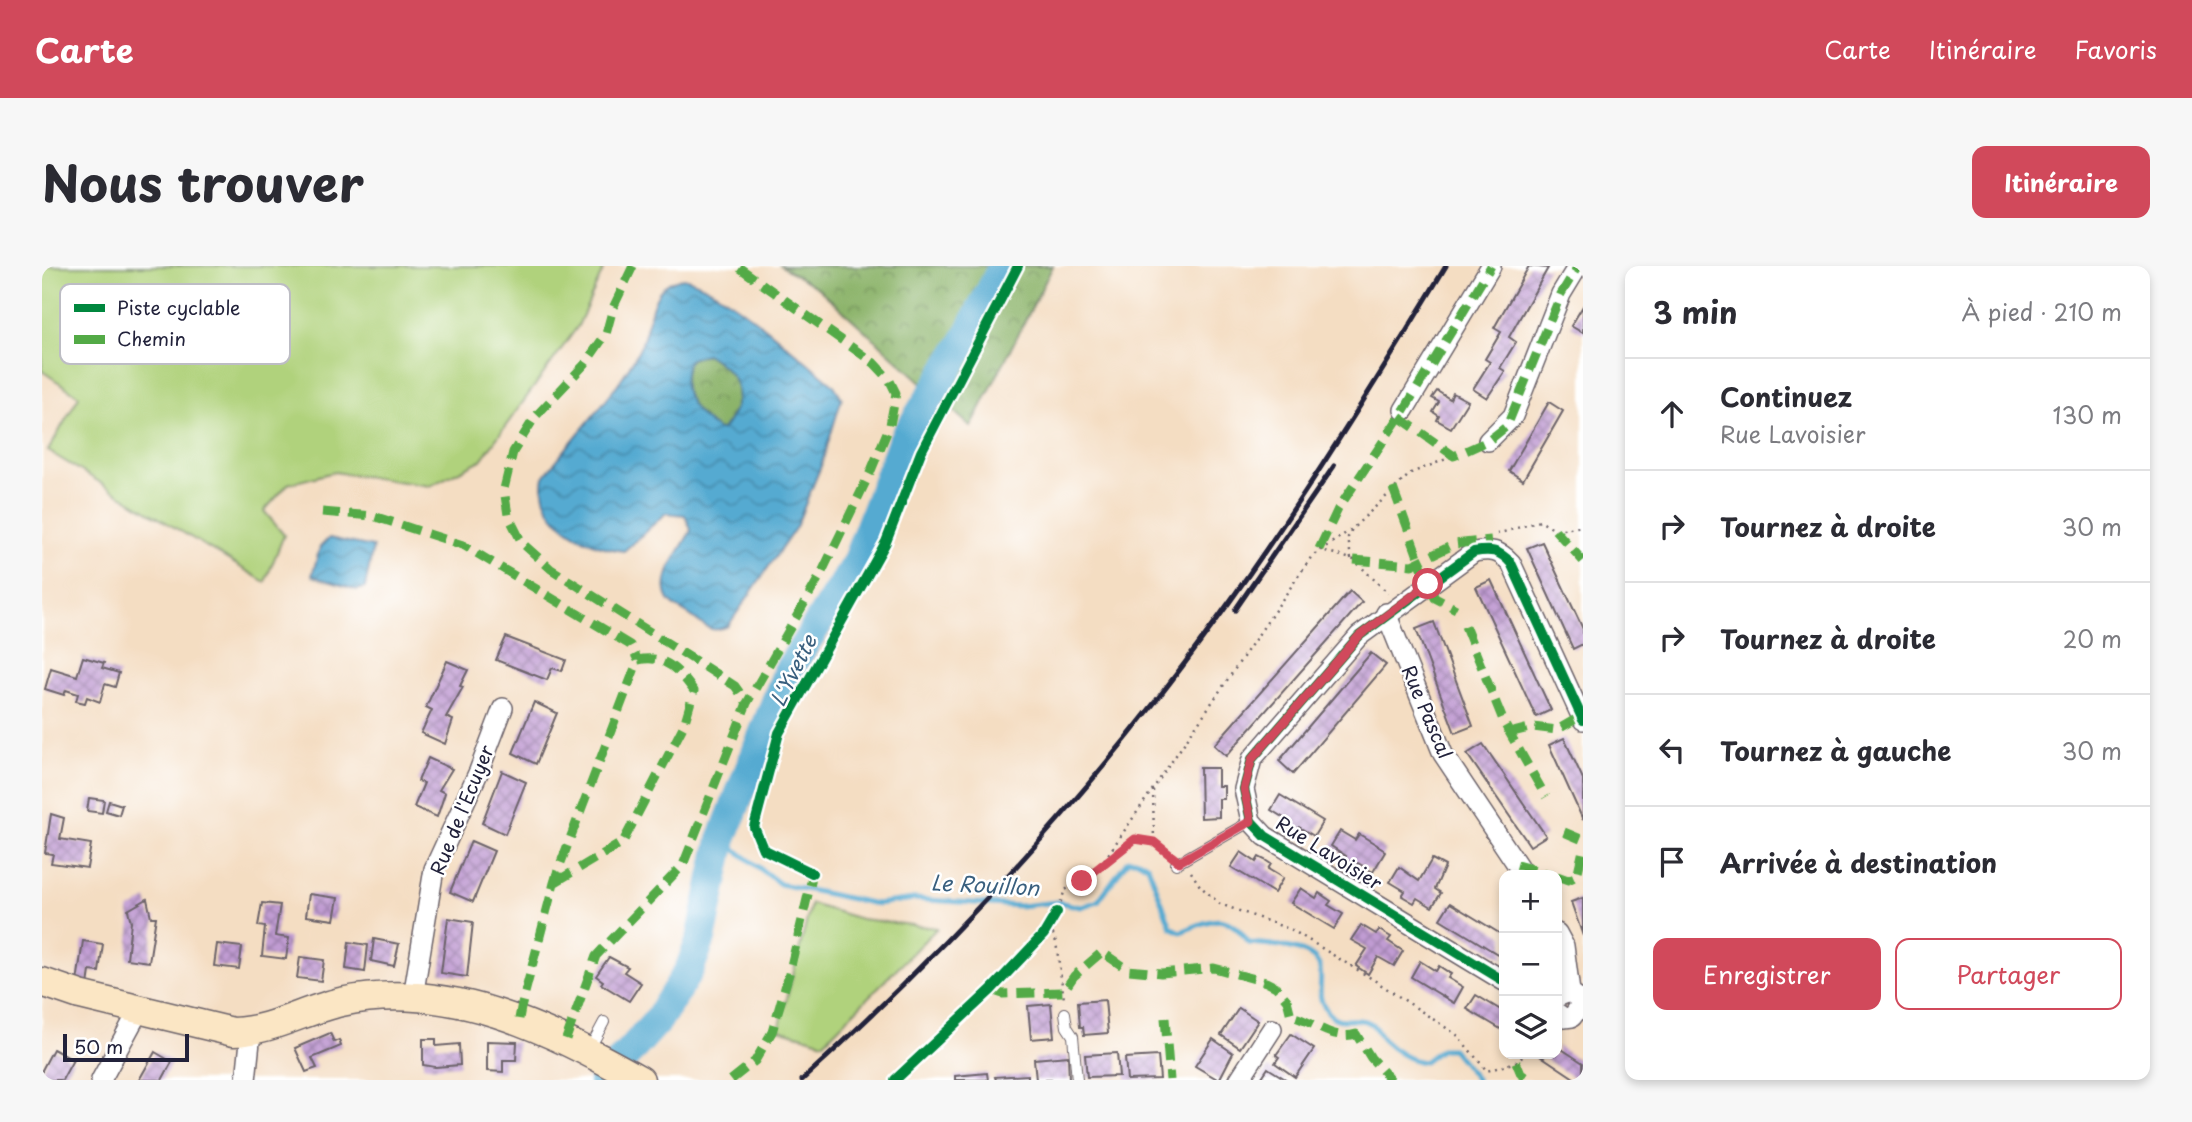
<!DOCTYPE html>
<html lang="fr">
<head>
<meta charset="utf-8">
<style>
	body { margin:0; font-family:"Playpen Sans",sans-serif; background:#f7f7f7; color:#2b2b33 }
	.controls { position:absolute; right:21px; bottom:21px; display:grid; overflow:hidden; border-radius:14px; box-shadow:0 4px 10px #0003 }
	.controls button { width:63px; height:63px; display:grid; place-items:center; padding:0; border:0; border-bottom:2px solid #e1e1e2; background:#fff; color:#2b2b33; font:35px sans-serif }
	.scale { position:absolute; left:21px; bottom:18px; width:126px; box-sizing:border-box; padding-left:7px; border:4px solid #22223b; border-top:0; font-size:19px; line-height:24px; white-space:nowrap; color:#22223b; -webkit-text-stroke:5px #fff; paint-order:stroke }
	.stop { position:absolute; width:21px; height:21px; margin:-16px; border:5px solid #d1495b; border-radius:50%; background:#fff }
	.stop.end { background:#d1495b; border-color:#fff; box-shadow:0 2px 7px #0008 }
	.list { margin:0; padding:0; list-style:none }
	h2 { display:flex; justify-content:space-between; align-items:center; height:91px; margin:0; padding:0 28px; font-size:30px }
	h2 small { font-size:23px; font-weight:400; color:#7c7c81 }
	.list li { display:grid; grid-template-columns:46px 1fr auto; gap:21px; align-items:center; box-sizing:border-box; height:112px; padding:0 28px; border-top:2px solid #e1e1e2 }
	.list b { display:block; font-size:26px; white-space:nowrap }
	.list p { margin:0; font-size:23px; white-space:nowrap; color:#7c7c81 }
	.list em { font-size:23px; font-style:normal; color:#7c7c81 }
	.actions { display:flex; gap:14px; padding:21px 28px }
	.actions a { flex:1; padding:16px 0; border:2px solid #d1495b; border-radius:14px; text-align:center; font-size:24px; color:#d1495b }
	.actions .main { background:#d1495b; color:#fff }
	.icon { flex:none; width:38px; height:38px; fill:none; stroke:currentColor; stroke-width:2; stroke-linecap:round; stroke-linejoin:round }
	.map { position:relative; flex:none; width:1541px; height:814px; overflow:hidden; border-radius:14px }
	header { display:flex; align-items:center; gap:42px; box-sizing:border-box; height:98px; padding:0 35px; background:#d1495b; color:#fff }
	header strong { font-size:33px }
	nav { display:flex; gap:38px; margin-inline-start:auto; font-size:24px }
	.intro { display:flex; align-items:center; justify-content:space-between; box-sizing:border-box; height:168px; padding:0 42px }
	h1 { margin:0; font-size:49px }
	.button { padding:18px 32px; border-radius:14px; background:#d1495b; color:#fff; font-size:24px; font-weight:700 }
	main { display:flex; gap:42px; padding:0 42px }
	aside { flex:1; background:#fff; border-radius:14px; box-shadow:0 4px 10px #0003 }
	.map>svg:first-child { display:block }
</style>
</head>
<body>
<header>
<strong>Carte</strong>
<nav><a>Carte</a><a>Itinéraire</a><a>Favoris</a></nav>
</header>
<div class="intro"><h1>Nous trouver</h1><a class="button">Itinéraire</a></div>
<main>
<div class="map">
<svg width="1541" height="814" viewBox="0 0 1541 814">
	<defs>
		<pattern id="forest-crowns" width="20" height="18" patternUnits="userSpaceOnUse" patternTransform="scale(1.75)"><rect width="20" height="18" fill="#8cb46b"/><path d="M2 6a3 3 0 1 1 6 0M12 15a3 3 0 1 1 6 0" fill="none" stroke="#729259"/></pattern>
		<pattern id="water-waves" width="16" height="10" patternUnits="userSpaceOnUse" patternTransform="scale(1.75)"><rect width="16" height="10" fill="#55aad1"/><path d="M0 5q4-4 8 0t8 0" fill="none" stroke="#468aab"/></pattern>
		<pattern id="building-cross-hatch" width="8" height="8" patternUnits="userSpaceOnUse" patternTransform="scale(1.75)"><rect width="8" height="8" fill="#c19cd3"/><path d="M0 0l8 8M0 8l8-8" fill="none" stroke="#9c7fac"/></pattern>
	</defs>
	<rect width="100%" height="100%" fill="#fff"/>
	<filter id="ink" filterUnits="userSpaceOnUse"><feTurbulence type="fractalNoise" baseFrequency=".0143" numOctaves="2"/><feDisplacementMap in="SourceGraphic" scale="14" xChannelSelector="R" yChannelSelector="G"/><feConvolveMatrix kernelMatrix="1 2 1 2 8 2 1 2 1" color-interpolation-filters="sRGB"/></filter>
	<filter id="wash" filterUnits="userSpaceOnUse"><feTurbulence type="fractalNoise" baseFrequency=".00686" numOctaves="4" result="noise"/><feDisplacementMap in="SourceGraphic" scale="28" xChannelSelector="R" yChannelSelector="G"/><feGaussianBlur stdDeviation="1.57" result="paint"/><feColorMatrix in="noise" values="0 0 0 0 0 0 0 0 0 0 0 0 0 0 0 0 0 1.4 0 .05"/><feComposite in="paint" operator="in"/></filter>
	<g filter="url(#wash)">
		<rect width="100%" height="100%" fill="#f4ddc2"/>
		<g fill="#b0d27b" stroke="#697a5b" stroke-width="2">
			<path d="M0 0H563L536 60 439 194 388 220 292 206 246 218 222 245 242 269 223 316 6 185 37 130 0 105Z"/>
			<path d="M769 638 819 653 895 662 782 776 737 763Z"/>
		</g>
		<g fill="url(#forest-crowns)" stroke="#576b53" stroke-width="2">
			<path d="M739 0H1011L929 161 777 23Z"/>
			<path d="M664 88C700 110 705 130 681 164L676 165C652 147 632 124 648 93Z"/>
		</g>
		<g fill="url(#water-waves)" stroke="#3c6686" stroke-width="2" fill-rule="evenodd">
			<path d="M642 12C689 26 751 86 791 118L800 132 779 200 754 261 686 360C671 367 666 363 653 353 646 347 631 341 627 334 614 311 640 284 649 264L643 249 624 247 582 285C545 281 493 254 502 211 532 169 573 130 597 84 611 57 604 17 642 12ZM664 88C699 109 706 131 680 164H676C652 147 632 124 648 93Z"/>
			<path d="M287 272 331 281 323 322 315 324 270 310 278 281Z"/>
		</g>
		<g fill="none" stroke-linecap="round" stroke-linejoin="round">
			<path stroke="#55aad1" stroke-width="5" d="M680 573 738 618 834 638 872 633 978 640 1016 636 1039 641 1056 635 1086 594H1096L1106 600 1129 661 1139 666C1171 653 1185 644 1207 677 1225 679 1274 679 1278 703 1281 723 1272 730 1288 748 1297 760 1315 749 1328 757 1334 760 1336 769 1341 774 1351 784 1368 795 1382 796L1399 783H1410L1435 814"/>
			<path stroke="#55aad1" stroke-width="30" d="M562 814 616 754 647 704 659 673 680 573 746 405 814 297 860 176 924 74 961 0"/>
		</g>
		<g id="blocks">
			<g fill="url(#building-cross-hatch)">
				<path d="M1487 0 1506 2 1467 71 1474 76 1458 102 1463 105 1445 132 1431 123 1448 96 1443 93 1459 66 1452 62Z"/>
				<path d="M1541 40V67L1529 60Z"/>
				<path d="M1395 125 1408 133 1411 127 1426 135 1409 162 1395 154 1397 150 1391 146 1397 136 1390 132Z"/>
				<path d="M1507 136 1521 145 1481 214 1467 205Z"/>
				<path d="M1500 276 1541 363V378L1531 383 1485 282Z"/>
				<path d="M1449 314 1509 444 1494 451 1434 321Z"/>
				<path d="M1308 325 1320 336 1184 490 1172 479Z"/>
				<path d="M1392 356 1431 460 1413 467 1374 363Z"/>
				<path d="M464 371 524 394 520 405 510 402 505 414 454 394Z"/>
				<path d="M1329 387 1344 399 1251 508 1237 495Z"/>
				<path d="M41 391 62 397 60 402 77 407 73 421 63 418 58 436 45 431 43 437 34 435 36 428 24 424 22 429 3 423 9 402 35 410Z"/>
				<path d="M405 395 426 404 418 420 421 421 404 451 411 454 403 478 379 467 390 444 384 441Z"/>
				<path d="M492 436 515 447 494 498 471 487Z"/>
				<path d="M1522 472 1541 513V554L1507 479Z"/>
				<path d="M1441 478 1504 570 1488 580 1425 488Z"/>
				<path d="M386 492 410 503 397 524 403 527 395 551 372 541 382 517 376 515Z"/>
				<path d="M1158 502H1176V520H1182V533H1177V551L1159 552Z"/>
				<path d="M460 505 484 516 463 568 440 557Z"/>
				<path d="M1238 529 1281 555 1272 570 1257 561 1254 566 1241 558 1245 554 1229 544Z"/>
				<path d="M47 532 62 534 60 547 45 545Z"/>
				<path d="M67 535 80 539 77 549 64 545Z"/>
				<path d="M9 548 22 552 18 573 49 578 45 602 9 597 11 588 3 587Z"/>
				<path d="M1298 565 1313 574 1317 568 1340 582 1343 586 1331 606 1316 597 1313 602 1301 594 1304 590 1289 580Z"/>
				<path d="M429 575 452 585 431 636 408 626Z"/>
				<path d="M1199 586 1214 596 1217 591 1223 594 1229 598 1226 603 1241 612 1232 627 1189 601Z"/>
				<path d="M1390 593 1403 600 1393 623 1399 627 1390 641 1375 632 1372 637 1360 630 1363 625 1348 616 1357 601 1377 615Z"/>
				<path d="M1259 622 1274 632 1277 627 1289 635 1286 639 1301 648 1292 663 1249 637Z"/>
				<path d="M267 628 296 632 292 654 264 650Z"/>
				<path d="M1541 632V670L1529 636Z"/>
				<path d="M105 633 109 651H114L107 696 85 693 89 656 86 644Z"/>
				<path d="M220 637 238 639 233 670 247 672 244 693 220 690 223 661 216 660Z"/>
				<path d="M1408 637 1462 670V692L1398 653Z"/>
				<path d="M406 652 431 656 425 711 399 707Z"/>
				<path d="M1319 659 1334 668 1337 664 1349 671 1346 675 1361 685 1352 700 1336 691 1326 708 1314 700 1325 683 1309 674Z"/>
				<path d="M332 673 357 678 352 700 329 695Z"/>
				<path d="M41 675 61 678 57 706 48 705 46 719 35 716Z"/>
				<path d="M307 676 326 679 323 706 304 703Z"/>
				<path d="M175 678 200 681 197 703 172 700Z"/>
				<path d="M258 691 282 694 279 715 255 712Z"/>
				<path d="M567 691 586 701 582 706 599 717 587 735 559 718 561 715 554 710Z"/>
				<path d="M1378 695 1394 705 1397 700 1409 708 1406 712 1421 721 1412 737 1369 711Z"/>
				<path d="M1434 729 1462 746V765L1425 743Z"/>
				<path d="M1063 734 1066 767 1042 769 1041 761H1038L1036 736Z"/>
				<path d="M1009 738 1012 771 989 773 986 740Z"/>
				<path d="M1197 742 1216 755 1198 782 1179 769Z"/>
				<path d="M288 767 292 776 297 774 299 780 270 792 275 802 264 806 253 782Z"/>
				<path d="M1249 768 1272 783 1253 811 1233 797 1237 791 1234 789Z"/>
				<path d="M381 773H394V780L417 778 418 799 393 801 381 799Z"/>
				<path d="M1171 773 1191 787 1177 814 1153 800Z"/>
				<path d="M445 775 475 776 474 794H461V806L445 805Z"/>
				<path d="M1515 780 1541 797V814H1535L1499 790 1515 788Z"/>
				<path d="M11 783 31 794 20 814H0V804Z"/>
				<path d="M113 786 130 796 120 814H97Z"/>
				<path d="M1075 787 1077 810 1045 811 1043 789Z"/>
				<path d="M1026 790 1027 814H994L992 793Z"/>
				<path d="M1116 790 1118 813 1085 814 1083 792Z"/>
				<path d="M1226 802 1229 804 1245 814H1218Z"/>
				<path d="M945 807 946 814H913V810Z"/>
				<path d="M986 809V814H954L953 811Z"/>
			</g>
		</g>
	</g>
	<g filter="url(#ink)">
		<use href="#blocks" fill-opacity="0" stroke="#6c636a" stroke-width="2"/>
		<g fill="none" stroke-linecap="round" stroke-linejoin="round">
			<g stroke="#6c636a" stroke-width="12">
				<g id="lane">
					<path d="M1134 598 1209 555"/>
					<path d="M1023 747 1025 761 1031 770 1035 814"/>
					<path d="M547 784 562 756"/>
				</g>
			</g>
			<g stroke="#6c636a" stroke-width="22">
				<g id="street">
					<path d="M1362 144 1449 0"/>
					<path d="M1446 175 1471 150 1519 28 1536 0"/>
					<path d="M1344 347 1401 488 1482 609"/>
					<path d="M1515 667 1522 680 1528 726"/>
					<path d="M1462 715 1223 570 1209 555 1202 523 1210 493 1317 370 1432 286C1449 283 1457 284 1469 297L1541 454"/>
					<path d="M371 731 392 603 437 505 461 442"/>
					<path d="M1515 731 1528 726 1536 732 1538 740 1530 751 1522 752 1515 747"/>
					<path d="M59 814 97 744"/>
					<path d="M204 814 209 766"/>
					<path d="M1197 814 1230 763"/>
				</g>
			</g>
			<g stroke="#6c636a" stroke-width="31">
				<path id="secondary" d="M0 716 38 729 191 766C229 765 263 744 299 736 407 713 507 763 598 814"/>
			</g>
			<g stroke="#6c636a" stroke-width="2.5" stroke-dasharray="2 5" stroke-linecap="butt">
				<path d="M1455 268 1498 255 1513 264 1541 260"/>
				<path d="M1277 283 1312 294 1346 327"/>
				<path d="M1309 293 1306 271 1310 263"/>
				<path d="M1111 524 1112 576"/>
				<path d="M1063 595 1093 573 1112 576 1126 587"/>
				<path d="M1149 606 1158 620 1178 638 1250 664 1332 714 1415 769 1445 805 1474 796 1484 788"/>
				<path d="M1008 661 1014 676 1022 733"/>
				<path d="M853 814 949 724 1002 668 1011 657 1023 624 1040 615 1061 596 1270 290 1310 263 1369 207 1412 190"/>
			</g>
			<use href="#lane" stroke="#fff" stroke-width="10"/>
			<use href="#street" stroke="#fff" stroke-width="19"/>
			<use href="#secondary" stroke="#fbe6c4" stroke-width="28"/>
			<g stroke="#22223b" stroke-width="5">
				<path d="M1193 344 1292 200"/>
				<path d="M760 814C888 698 1007 572 1113 436 1221 298 1314 149 1404 0"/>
			</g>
			<g stroke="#53aa46" stroke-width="9" stroke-dasharray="18 9" stroke-linecap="butt">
				<path d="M591 0 571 42 564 68 543 98 493 151 471 186 462 223 466 249 480 277 509 303 693 420 705 437"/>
				<path d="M1357 151 1412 190 1446 175 1465 160 1519 28 1536 0"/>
				<path d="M1351 222 1386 318 1393 332 1414 343"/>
				<path d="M280 246 331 250 421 279 588 379 596 394"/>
				<path d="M1513 264 1541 295"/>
				<path d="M1277 283 1296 243 1362 144 1449 0"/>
				<path d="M1312 294 1370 299 1413 278 1449 274"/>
				<path d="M1423 360 1463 459 1504 531"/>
				<path d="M1467 467 1491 461 1515 464 1539 450"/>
				<path d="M1522 566 1541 574"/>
				<path d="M1475 599 1511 609"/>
				<path d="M1515 610 1526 614 1535 610 1541 584"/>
				<path d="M949 724 961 728 1021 726 1032 710 1060 686 1086 704 1119 707 1172 702 1224 716 1234 721 1245 734 1249 750C1272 755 1289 775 1314 768L1329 792 1349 814"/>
				<path d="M1123 752 1128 814"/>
				<path d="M477 753 479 742 512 617 515 607 596 394C624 388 637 405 652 425L642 459 581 576 512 617"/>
				<path d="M524 773 554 690 641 599 705 437 779 308 828 207 848 159 854 127 847 113 832 97 695 0"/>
				<path d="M1474 796 1479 808 1488 814"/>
				<path d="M689 814 713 795 730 766 747 708 769 616 770 607 765 605"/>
			</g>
			<g stroke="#fff" stroke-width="15">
				<g id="cycleway">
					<path d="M770 607 721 583 712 561 737 467 844 276 879 186 976 0"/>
					<path d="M1462 715 1223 570 1209 555 1202 523 1210 493 1317 370 1432 286C1449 283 1457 284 1469 297L1541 454"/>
					<path d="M853 814 949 724 1002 668 1015 646"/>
				</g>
			</g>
			<use href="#cycleway" stroke="#00873e" stroke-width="10"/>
		</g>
	</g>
	<g fill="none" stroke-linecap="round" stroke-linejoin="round" filter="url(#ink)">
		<path stroke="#d1495b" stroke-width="9" d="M1040 615 1093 573 1112 576 1137 596 1209 555 1202 523 1210 493 1317 370 1386 318"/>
	</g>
	<g text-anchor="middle" stroke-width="5" stroke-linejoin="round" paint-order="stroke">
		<g font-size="19" fill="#22223b" stroke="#fff">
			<text transform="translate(1385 446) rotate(67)" y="7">Rue Pascal</text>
			<text transform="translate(420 544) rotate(-68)" y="7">Rue de l'Ecuyer</text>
			<text transform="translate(1287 587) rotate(32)" y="7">Rue Lavoisier</text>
		</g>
		<g font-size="21" font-style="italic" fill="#395f7e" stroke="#fff">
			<text transform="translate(752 405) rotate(-63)" y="7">L'Yvette</text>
			<text transform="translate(943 620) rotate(3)" y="7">Le Rouillon</text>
		</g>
	</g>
	<rect x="18" y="18" width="230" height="80" rx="10" fill="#fff" stroke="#bdbdc4" stroke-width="2"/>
	<rect x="32" y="38" width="31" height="8" fill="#00873e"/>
	<rect x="32" y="69" width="31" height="9" fill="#53aa46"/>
	<g font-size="19" fill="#22223b">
		<text x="75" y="49">Piste cyclable</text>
		<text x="75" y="80">Chemin</text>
	</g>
</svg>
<div class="controls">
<button>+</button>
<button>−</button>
<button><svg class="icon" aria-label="layers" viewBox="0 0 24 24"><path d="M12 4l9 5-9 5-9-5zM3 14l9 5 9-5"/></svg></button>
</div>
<div class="scale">50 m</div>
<div class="stop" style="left:1386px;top:318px"></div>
<div class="stop end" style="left:1040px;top:615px"></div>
</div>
<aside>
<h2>3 min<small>À pied · 210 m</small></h2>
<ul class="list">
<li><svg class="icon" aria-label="ahead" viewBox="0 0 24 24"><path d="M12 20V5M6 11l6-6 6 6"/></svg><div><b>Continuez</b><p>Rue Lavoisier</p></div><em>130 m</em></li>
<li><svg class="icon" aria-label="right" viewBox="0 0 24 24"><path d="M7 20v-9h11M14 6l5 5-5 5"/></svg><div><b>Tournez à droite</b></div><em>30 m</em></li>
<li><svg class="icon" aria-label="right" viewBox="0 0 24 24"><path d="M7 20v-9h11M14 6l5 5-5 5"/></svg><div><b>Tournez à droite</b></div><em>20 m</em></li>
<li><svg class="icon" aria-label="left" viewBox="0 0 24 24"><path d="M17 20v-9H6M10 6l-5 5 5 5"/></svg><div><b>Tournez à gauche</b></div><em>30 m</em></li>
<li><svg class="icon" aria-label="arrive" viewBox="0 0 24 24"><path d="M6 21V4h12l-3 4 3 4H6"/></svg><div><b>Arrivée à destination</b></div></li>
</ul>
<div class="actions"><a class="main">Enregistrer</a><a>Partager</a></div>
</aside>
</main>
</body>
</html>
